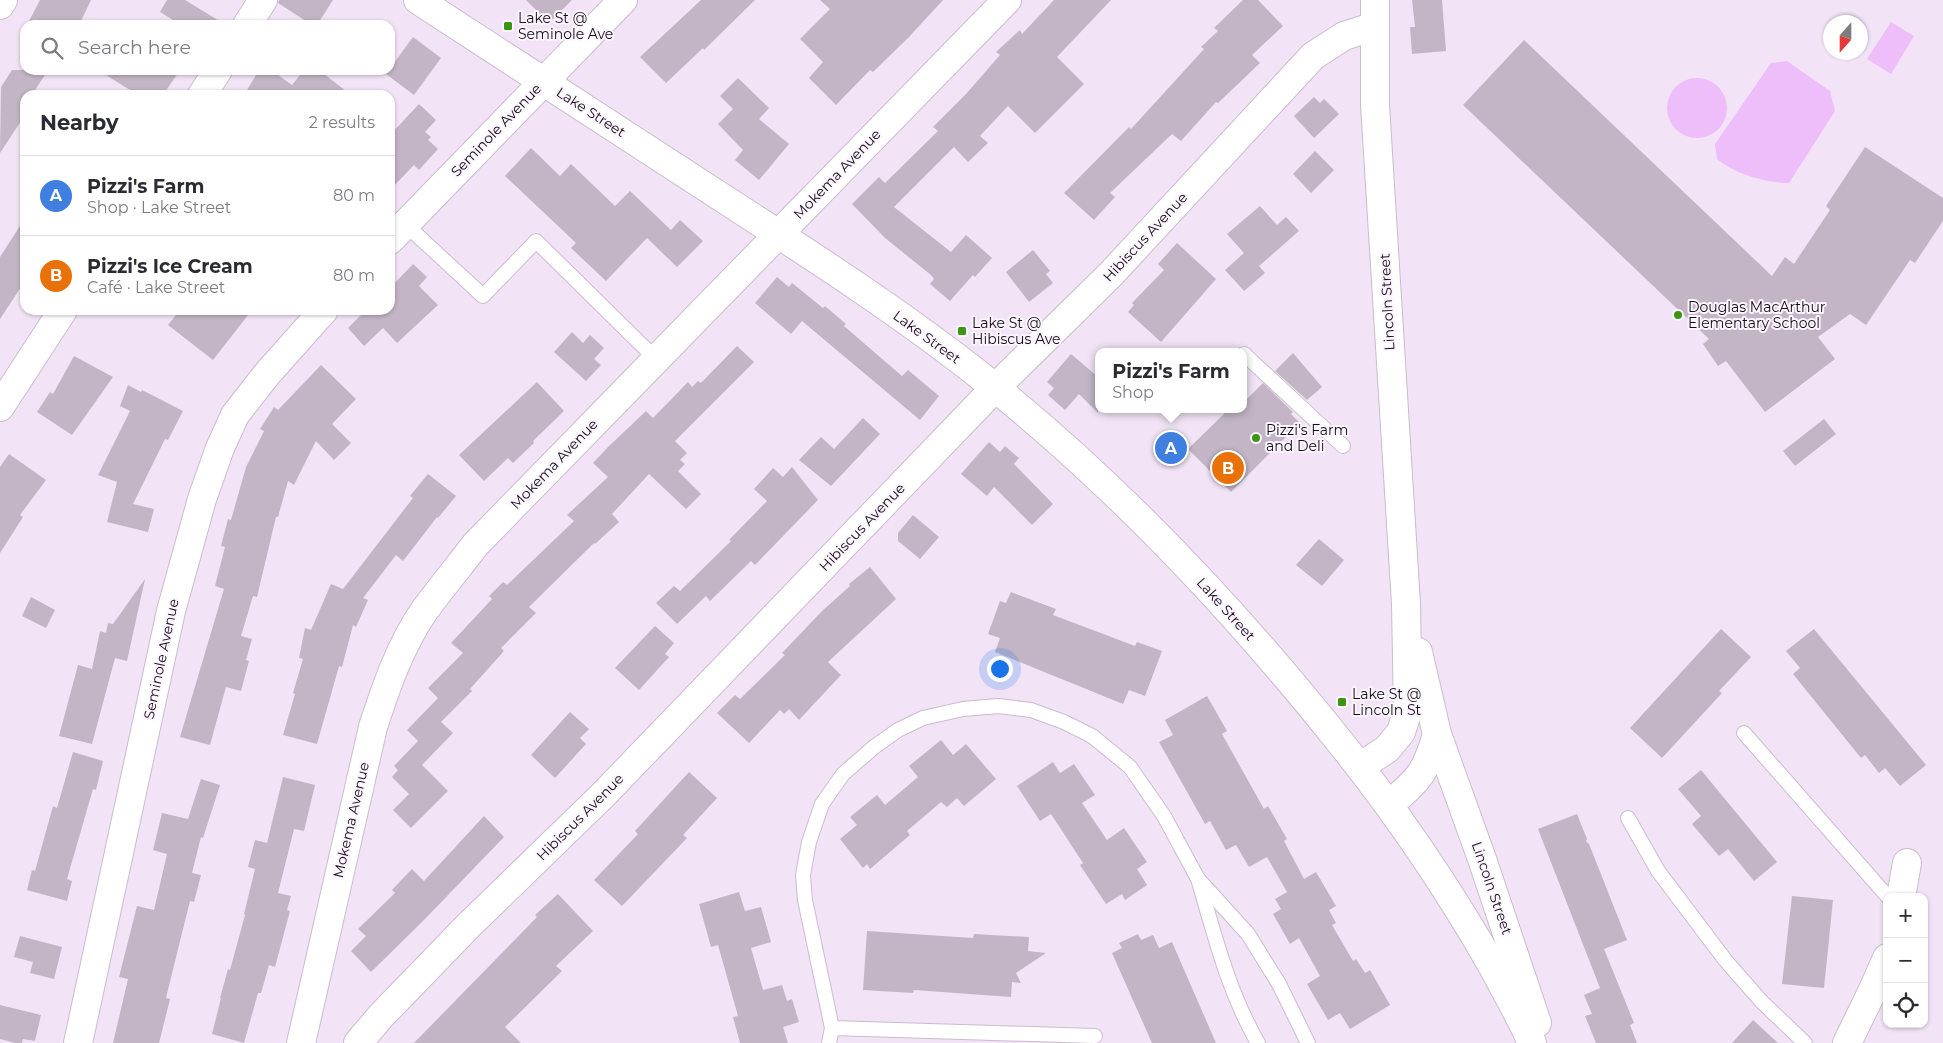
<!DOCTYPE html>
<html lang="en">
<head>
<meta charset="utf-8">
<style>
	body { margin:0; font-family:Montserrat,sans-serif; background:#f2f2f3; color:#2b2b33 }
	.controls { position:absolute; right:15px; bottom:15px; display:grid; overflow:hidden; border-radius:10px; box-shadow:0 1px 4px #0004 }
	.controls button { width:45px; height:45px; display:grid; place-items:center; padding:0; border:0; border-bottom:1px solid #e1e1e2; background:#fff; color:#2b2b33; font:25px sans-serif }
	.compass { position:absolute; left:1823px; top:15px; width:45px; height:45px; border-radius:50%; background:#fff; box-shadow:0 1px 4px #0004; rotate:201deg }
	.you { position:absolute; left:999px; top:668px; width:18px; height:18px; margin:-12px; border:4px solid #fff; border-radius:50%; background:#1a73e8; box-shadow:0 0 0 8px #1a73e833 }
	.badge { display:grid; place-items:center; width:32px; height:32px; border-radius:50%; background:#ea580c; color:#fff; font-size:16px; font-weight:700 }
	.pin { position:absolute; translate:-50% -50%; border:2px solid #fff; box-shadow:0 1px 5px #0006 }
	.popup { position:absolute; left:1095px; top:348px; width:152px; height:65px; box-sizing:border-box; display:grid; place-content:center; border-radius:10px; background:#fff; filter:drop-shadow(0 1px 4px #0005); font-size:16px; white-space:nowrap; color:#7c7c81 }
	.popup b { font-size:19px; color:#2b2b33 }
	.popup::after { content:''; position:absolute; left:50%; top:100%; margin-left:-10px; border:10px solid transparent; border-top-color:#fff }
	.list { margin:0; padding:0; list-style:none }
	h2 { display:flex; justify-content:space-between; align-items:center; height:65px; margin:0; padding:0 20px; font-size:21px }
	h2 small { font-size:16px; font-weight:400; color:#7c7c81 }
	.list li { display:grid; grid-template-columns:32px 1fr auto; gap:15px; align-items:center; box-sizing:border-box; height:80px; padding:0 20px; border-top:1px solid #e1e1e2 }
	.list b { display:block; font-size:19px; white-space:nowrap }
	.list p { margin:0; font-size:16px; white-space:nowrap; color:#7c7c81 }
	.list em { font-size:16px; font-style:normal; color:#7c7c81 }
	.icon { flex:none; width:28px; height:28px; fill:none; stroke:currentColor; stroke-width:2; stroke-linecap:round; stroke-linejoin:round }
	.map { position:relative; flex:none; width:1943px; height:1043px; overflow:hidden }
	.search { position:absolute; background:#fff; box-shadow:0 1px 4px #0004; left:20px; top:20px; width:375px; height:55px; display:flex; align-items:center; gap:12px; box-sizing:border-box; padding:0 18px; border-radius:15px; color:#7c7c81; font-size:19px }
	.panel { position:absolute; background:#fff; box-shadow:0 1px 4px #0004; left:20px; top:90px; width:375px; height:225px; border-radius:15px }
	.map>svg:first-child { display:block }
</style>
</head>
<body>
<div class="map">
<svg width="1943" height="1043" viewBox="0 0 1943 1043">
	<rect width="100%" height="100%" fill="#f2e4f6"/>
	<g fill="#edbefa">
		<path d="M1891 22 1914 36 1891 74 1867 59Z"/>
		<path d="M1787 61 1830 91 1835 111 1789 183C1766 183 1735 174 1717 159L1715 144 1771 63Z"/>
		<circle cx="1697" cy="108" r="30"/>
	</g>
	<g fill="#c3b5c6">
		<path d="M40 0H91L79 25H27Z"/>
		<path d="M167 0H185L226 25H181L160 12Z"/>
		<path d="M279 0H333L317 25H312L278 3Z"/>
		<path d="M526 0H572L549 23Z"/>
		<path d="M701 0H755L704 50 703 48 666 83 640 57Z"/>
		<path d="M820 0H943L909 37 873 72 870 70 836 105 809 78 823 62 800 39 830 9Z"/>
		<path d="M1054 0H1111L1057 57 1084 84 1035 133 1008 106 980 136 988 143 968 162 954 147 894 207 951 252 966 235 992 258 975 277 973 275 950 301 930 284 934 279 931 275 885 238 852 204 879 177 885 183 938 131 933 127 966 94 1000 55 996 52 1020 30 1022 34Z"/>
		<path d="M1243 0H1258L1283 26 1252 55 1260 63 1218 103 1216 102 1181 141 1172 134 1110 193 1115 197 1094 220 1064 193 1129 127 1131 129 1204 49 1201 47 1218 31 1214 28Z"/>
		<path d="M1412 0H1442L1446 51 1412 54 1410 27H1415Z"/>
		<path d="M413 37 441 58 414 95 386 74Z"/>
		<path d="M1524 40 1772 276 1785 257 1794 264 1830 210 1826 206 1865 147 1943 198V221L1915 263 1910 260 1866 325 1850 314 1818 337 1835 359 1765 412 1726 361 1718 366 1703 344 1709 339 1463 105Z"/>
		<path d="M12 70H48L32 95H25V115L0 153 1 87Z"/>
		<path d="M98 70H180L163 95H138Z"/>
		<path d="M259 70H271L292 85 304 70H319L351 95H244Z"/>
		<path d="M738 78 769 108 759 119 789 144 759 180 735 160 743 150 718 124 733 109 720 96Z"/>
		<path d="M1314 97 1320 103 1324 99 1339 114 1314 138 1294 116Z"/>
		<path d="M419 104 436 120 425 132 431 137 428 140 438 149 419 170 414 165 390 190V135Z"/>
		<path d="M531 148 560 176 571 164 615 206 630 191 671 230 680 220 703 241 677 267 647 238 606 281 571 248 576 243 505 176Z"/>
		<path d="M1315 151 1334 170 1311 193 1293 174Z"/>
		<path d="M1260 206 1277 225 1286 217 1299 231 1259 266 1265 273 1244 291 1225 270 1244 253 1227 234Z"/>
		<path d="M25 218V281L0 319V257Z"/>
		<path d="M1177 243 1216 279 1161 342 1128 312 1134 305 1132 303 1164 270 1158 264Z"/>
		<path d="M1033 250 1050 271 1046 274 1053 283 1029 302 1006 272Z"/>
		<path d="M413 264 427 277 419 286 438 305 397 343 383 328 364 346 348 328 366 310H390V288Z"/>
		<path d="M777 277 789 287 792 283 823 308 825 306 846 324 844 326 902 376 908 370 939 396 920 420 802 321 791 334 755 303Z"/>
		<path d="M180 310H252L213 360 168 325Z"/>
		<path d="M572 332 583 343 590 335 604 348 594 359 601 365 586 381 554 352Z"/>
		<path d="M737 346 754 362 675 441 687 453 680 460 685 464 678 471 701 494 686 509 649 474 612 514 619 522 595 544 594 543 529 607 536 613 501 648 504 651 470 689 472 691 441 722 453 733 422 765 448 791 411 828 393 810 409 794 392 777 398 770 394 766 418 741 407 730 438 698 428 688 463 653 451 643 492 599 489 596 503 582 507 585 574 521 567 515 608 477 593 463 608 447 646 411 653 418 688 382 692 387 698 381 701 383Z"/>
		<path d="M1293 353 1322 387 1307 400 1275 371Z"/>
		<path d="M1071 354 1098 377V413L1079 394 1065 410 1048 395 1054 388 1047 382Z"/>
		<path d="M74 356 113 377 72 435 37 412 50 392 53 394Z"/>
		<path d="M321 365 356 399 332 424 351 443 334 460 316 441 294 485 288 481 278 517H276L257 597 253 596 241 636 252 639 246 660 249 661 241 691 226 687 210 745 180 737 224 589 215 586 225 547 221 546 228 519 231 520 246 467 264 431 260 429 274 407 278 410Z"/>
		<path d="M537 382 564 411 533 441 534 443 513 463 508 458 484 481 459 455Z"/>
		<path d="M1263 383 1293 412 1291 414 1300 423 1231 492 1188 449 1229 409H1244V402Z"/>
		<path d="M128 385 141 392 142 390 183 411 168 440 165 439 133 504 154 509 148 532 107 522 117 482 98 475 130 411 120 406Z"/>
		<path d="M863 418 880 434 831 486 799 460 821 437 834 449Z"/>
		<path d="M1824 419 1836 434 1795 466 1783 451Z"/>
		<path d="M989 442 1000 452 1005 446 1019 458 1014 464 1053 504 1032 525 994 487 987 496 961 474Z"/>
		<path d="M9 454 46 480 20 515 23 517 0 553V467Z"/>
		<path d="M792 467 818 500 755 565 751 561 710 601 706 596 677 624 656 603 674 586 680 591 731 541 729 540 767 501 754 489 773 468 783 477Z"/>
		<path d="M428 474 456 496 438 518 437 517 403 561 396 555 363 598 368 600 356 627 353 625 342 667 339 666 317 744 283 735 295 694 293 693 303 659 299 658 305 628 311 630 331 584 343 589 413 498 410 496Z"/>
		<path d="M913 515 939 537 920 559 898 541V533Z"/>
		<path d="M1319 539 1344 560 1322 586 1296 565Z"/>
		<path d="M870 567 896 599 828 662 841 675 799 720 789 709 784 714 780 710 749 743 717 713 735 695 740 699 785 655 782 653 822 611 850 586 849 584Z"/>
		<path d="M145 579 127 661 115 658 92 744 59 736 78 665 92 669 100 631 106 633 108 623 113 624Z"/>
		<path d="M1011 592 1056 609 1053 615 1135 646 1137 642 1162 651 1145 696 1129 690 1123 704 995 652 1000 638 988 634 1000 601 1006 603Z"/>
		<path d="M31 597 55 610 46 628 22 616Z"/>
		<path d="M655 626 674 643 665 654 669 657 639 690 615 668Z"/>
		<path d="M1721 629 1751 657 1719 691 1722 693 1662 758 1630 728Z"/>
		<path d="M1814 629 1926 765 1900 786 1885 768 1879 773 1865 755 1861 758 1793 674 1800 668 1786 651Z"/>
		<path d="M1207 696 1227 731 1222 734 1264 809 1268 806 1287 839 1284 841 1304 879 1316 872 1336 906 1329 910 1336 923 1332 925 1353 961 1356 959 1365 973 1370 970 1390 1005 1350 1029 1340 1013 1328 1020 1307 984 1320 976 1299 938 1290 944 1273 914 1281 909 1275 899 1287 892 1267 857 1249 867 1236 845 1226 850 1210 821 1205 824 1159 742 1173 735 1165 720Z"/>
		<path d="M570 712 589 729 580 738 586 744 555 778 531 755Z"/>
		<path d="M941 740 953 755 966 744 996 779 964 806 957 798 947 807 941 802 907 831 910 835 870 869 867 864 863 868 840 839 857 825 850 817 877 795 885 805 918 777 909 766Z"/>
		<path d="M73 752 103 761 96 790 93 789 67 879 72 881 67 901 27 890 32 870 35 871 53 806 57 808Z"/>
		<path d="M1053 762 1060 773 1074 764 1095 795 1082 803 1107 840 1124 828 1147 862 1137 869 1147 885 1125 900 1122 894 1106 904 1080 865 1083 863 1051 814 1040 821 1017 786Z"/>
		<path d="M1701 770 1777 862 1754 881 1728 849 1719 856 1692 824 1701 816 1678 789Z"/>
		<path d="M689 772 717 798 683 835 687 838 622 906 594 880 638 834 635 831Z"/>
		<path d="M283 777 315 785 304 831 294 829 278 893 291 896 287 910 290 911 275 967 269 965 261 993H258L244 1043 212 1034 221 998H220L228 969 230 970 245 915 244 914 255 869 248 867 255 840 267 843Z"/>
		<path d="M201 779 220 785 203 838 201 837 192 873 201 875 194 902 190 901 181 937 166 998 170 999 159 1043H113L128 979 119 977 137 906 154 910 167 854 153 850 162 813 188 819Z"/>
		<path d="M1577 814 1587 839 1586 841 1589 844 1627 940 1604 949 1634 1023 1630 1025 1637 1043H1596L1585 1016 1592 1014 1584 995 1600 988 1538 829Z"/>
		<path d="M484 816 504 837 424 920 371 972 351 951 366 936 358 929 395 893 392 890 412 869 424 881Z"/>
		<path d="M739 892 745 911 761 907 771 942 751 948 763 990 782 985 787 1001 792 999 799 1022 783 1027 788 1043H740L733 1017 738 1016 718 945 711 947 699 904Z"/>
		<path d="M558 894 593 931 556 966 562 971 505 1027 521 1043H414L537 917 535 915Z"/>
		<path d="M1792 896 1833 900 1824 988 1782 984Z"/>
		<path d="M867 931 973 938 974 934 1029 937 1028 951 1046 953 1016 973 1021 983 1012 982 1011 997 914 990 913 993 863 990Z"/>
		<path d="M1138 934 1141 940 1153 935 1159 948 1172 942 1216 1043H1152L1112 953 1122 948 1119 943Z"/>
		<path d="M20 936 62 947 54 979 30 973 33 962 14 957Z"/>
		<path d="M0 1005 41 1015 35 1041 23 1039 22 1043H15L0 1039Z"/>
		<path d="M1753 1020 1778 1043H1732Z"/>
	</g>
	<g fill="none" stroke-linecap="round" stroke-linejoin="round">
		<g stroke="#cabccd" stroke-width="16">
			<g id="lane">
				<path d="M405 224 483 296 536 241 656 359"/>
				<path d="M1244 354 1343 446"/>
				<path d="M1744 733 1888 897"/>
				<path d="M1628 818 1658 871 1726 961 1762 1002 1805 1043"/>
				<path d="M1199 882C1215 937 1229 993 1258 1043"/>
				<path d="M832 1028 1095 1036"/>
				<path d="M829 1043 832 1028 805 900 803 875 809 842 822 804 843 774 874 747 898 730 923 718 963 709 998 706 1031 710 1064 722 1092 736 1130 767 1164 816 1198 879 1248 934 1279 984 1308 1043"/>
			</g>
		</g>
		<g stroke="#cabccd" stroke-width="30">
			<g id="street">
				<path d="M0 5 3 0"/>
				<path d="M247 25 263 0"/>
				<path d="M202 95 218 70"/>
				<path d="M390 240 623 0"/>
				<path d="M0 407 63 310"/>
				<path d="M1901 897 1907 863"/>
				<path d="M78 1043 171 611 202 499 220 448 235 415 267 374 324 310"/>
				<path d="M301 1043 373 727C386 687 400 646 424 611 441 588 459 566 476 544L1007 0"/>
				<path d="M358 1043 380 1017 468 926 603 795 995 388 1111 274 1313 56 1344 36 1375 26"/>
				<path d="M1847 1043 1871 994 1887 958"/>
			</g>
		</g>
		<g stroke="#cabccd" stroke-width="30">
			<g id="secondary">
				<path d="M418 0C518 65 618 130 718 195 811 255 906 316 993 386 1122 490 1237 613 1340 742 1397 813 1448 888 1493 967 1506 992 1521 1017 1532 1043"/>
				<path d="M1418 652 1437 734 1482 859 1537 1023"/>
				<path d="M1360 767 1387 749 1401 732 1408 710 1406 604 1375 105V0"/>
				<path d="M1389 805C1419 779 1426 773 1437 734"/>
			</g>
		</g>
		<use href="#lane" stroke="#fff" stroke-width="14"/>
		<use href="#street" stroke="#fff" stroke-width="28"/>
		<use href="#secondary" stroke="#fff" stroke-width="28"/>
	</g>
	<g fill="#3a9612" stroke="#fcf4fe" stroke-width="2">
		<rect x="503" y="21" width="10" height="10" rx="2.5"/>
		<circle cx="1678" cy="315" r="5"/>
		<rect x="957" y="326" width="10" height="10" rx="2.5"/>
		<circle cx="1256" cy="438" r="5"/>
		<rect x="1337" y="697" width="10" height="10" rx="2.5"/>
	</g>
	<g text-anchor="middle" stroke-width="4" stroke-linejoin="round" paint-order="stroke">
		<g font-size="14" fill="#120d13" stroke="#fcf4fe" text-anchor="start">
			<text x="518" y="23">Lake St @<tspan x="518" dy="16">Seminole Ave</tspan></text>
			<text x="1688" y="312">Douglas MacArthur<tspan x="1688" dy="16">Elementary School</tspan></text>
			<text x="972" y="328">Lake St @<tspan x="972" dy="16">Hibiscus Ave</tspan></text>
			<text x="1266" y="435">Pizzi's Farm<tspan x="1266" dy="16">and Deli</tspan></text>
			<text x="1352" y="699">Lake St @<tspan x="1352" dy="16">Lincoln St</tspan></text>
		</g>
		<g font-size="14" fill="#120d13" stroke="#fcf4fe">
			<text transform="translate(591 112) rotate(33)" y="5">Lake Street</text>
			<text transform="translate(496 130) rotate(-46)" y="5">Seminole Avenue</text>
			<text transform="translate(837 174) rotate(-46)" y="5">Mokema Avenue</text>
			<text transform="translate(1145 237) rotate(-47)" y="5">Hibiscus Avenue</text>
			<text transform="translate(1387 302) rotate(-93)" y="5">Lincoln Street</text>
			<text transform="translate(927 337) rotate(36)" y="5">Lake Street</text>
			<text transform="translate(554 464) rotate(-46)" y="5">Mokema Avenue</text>
			<text transform="translate(862 527) rotate(-46)" y="5">Hibiscus Avenue</text>
			<text transform="translate(1226 609) rotate(48)" y="5">Lake Street</text>
			<text transform="translate(161 659) rotate(-78)" y="5">Seminole Avenue</text>
			<text transform="translate(580 817) rotate(-45)" y="5">Hibiscus Avenue</text>
			<text transform="translate(351 820) rotate(-77)" y="5">Mokema Avenue</text>
			<text transform="translate(1492 888) rotate(71)" y="5">Lincoln Street</text>
		</g>
	</g>
</svg>
<div class="controls">
<button>+</button>
<button>−</button>
<button><svg class="icon" aria-label="locate" viewBox="0 0 24 24"><circle cx="12" cy="12" r="6"/><path d="M12 2v4M12 18v4M2 12h4M18 12h4"/></svg></button>
</div>
<svg class="compass" viewBox="-18 -18 36 36"><path d="M0-13l5 13h-10z" fill="#e53935"/><path d="M0 13l5-13h-10z" fill="#7c7c81"/></svg>
<div class="you"></div>
<div class="pin badge" style="left:1171px;top:448px;background:#3f7fe0">A</div>
<div class="popup"><b>Pizzi's Farm</b>Shop</div>
<div class="pin badge" style="left:1228px;top:468px;background:#e8710a">B</div>
<div class="search"><svg class="icon" aria-label="search" viewBox="0 0 24 24"><circle cx="10" cy="10" r="6"/><path d="M15 15l6 6"/></svg>Search here</div>
<section class="panel">
<h2>Nearby<small>2 results</small></h2>
<ul class="list">
<li><span class="badge" style="background:#3f7fe0">A</span><div><b>Pizzi's Farm</b><p>Shop · Lake Street</p></div><em>80 m</em></li>
<li><span class="badge" style="background:#e8710a">B</span><div><b>Pizzi's Ice Cream</b><p>Café · Lake Street</p></div><em>80 m</em></li>
</ul>
</section>
</div>
</body>
</html>
